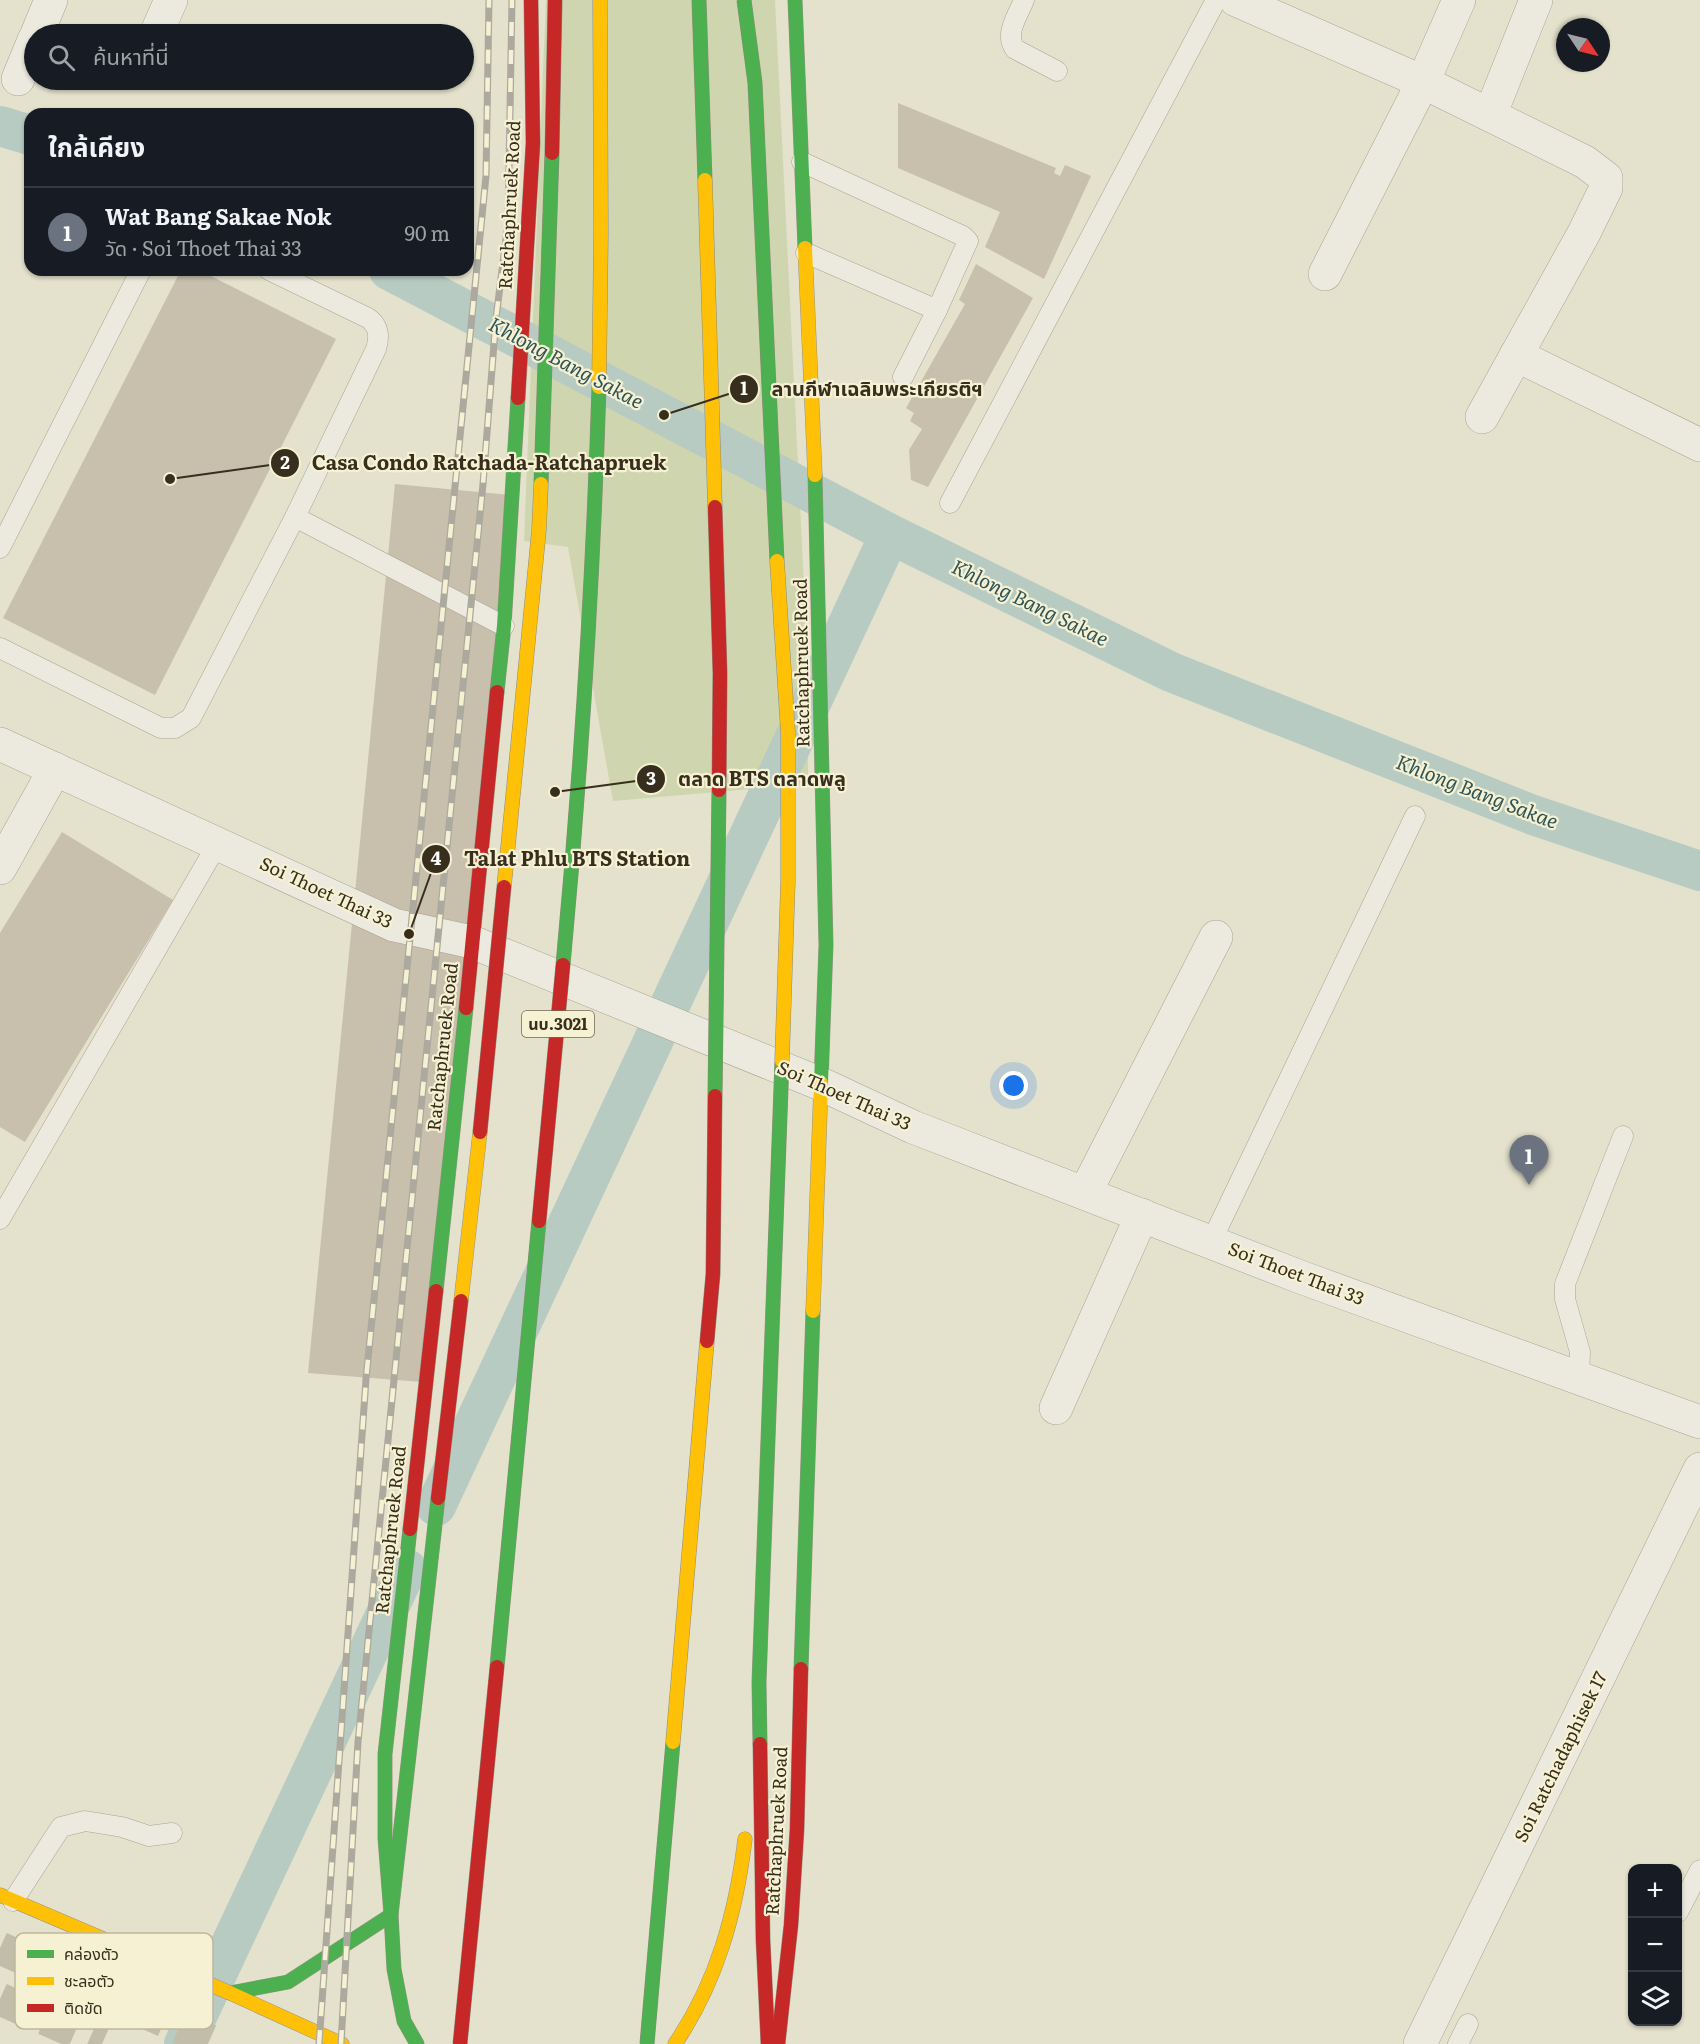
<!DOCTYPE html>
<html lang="th">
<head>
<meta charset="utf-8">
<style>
	body { margin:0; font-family:Literata,"Noto Sans Thai",serif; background:#242831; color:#f1f3f6 }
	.controls { position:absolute; right:18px; bottom:18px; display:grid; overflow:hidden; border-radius:12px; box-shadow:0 2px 4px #0004 }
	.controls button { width:54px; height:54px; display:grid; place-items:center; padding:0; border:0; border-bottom:2px solid #363941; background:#171b24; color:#f1f3f6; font:30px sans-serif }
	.compass { position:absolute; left:1556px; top:18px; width:54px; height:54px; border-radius:50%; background:#171b24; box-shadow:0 2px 4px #0004; rotate:125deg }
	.you { position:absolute; left:1014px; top:1086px; width:21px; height:21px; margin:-15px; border:4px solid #fff; border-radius:50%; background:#1a73e8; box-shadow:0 0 0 9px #1a73e833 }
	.badge { display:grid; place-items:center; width:39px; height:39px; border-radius:50%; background:#7c3aed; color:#fff; font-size:20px; font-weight:700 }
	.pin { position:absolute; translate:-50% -50px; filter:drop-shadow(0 2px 3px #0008) }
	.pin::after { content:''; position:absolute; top:32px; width:21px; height:18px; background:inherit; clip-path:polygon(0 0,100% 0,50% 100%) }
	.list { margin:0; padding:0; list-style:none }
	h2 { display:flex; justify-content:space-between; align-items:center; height:78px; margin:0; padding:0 24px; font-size:26px }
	h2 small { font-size:20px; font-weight:400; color:#9ea1a6 }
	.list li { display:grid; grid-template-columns:39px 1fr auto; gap:18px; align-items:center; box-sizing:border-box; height:90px; padding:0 24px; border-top:2px solid #363941 }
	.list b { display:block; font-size:22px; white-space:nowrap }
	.list p { margin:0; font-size:20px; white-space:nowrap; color:#9ea1a6 }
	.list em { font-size:20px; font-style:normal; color:#9ea1a6 }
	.icon { flex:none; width:33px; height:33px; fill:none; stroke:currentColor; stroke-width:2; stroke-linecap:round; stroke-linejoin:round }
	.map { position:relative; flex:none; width:1700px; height:2044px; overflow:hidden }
	.search { position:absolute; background:#171b24; box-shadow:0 2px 4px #0004; left:24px; top:24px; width:450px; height:66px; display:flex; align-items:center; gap:15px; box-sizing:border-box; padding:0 21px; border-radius:33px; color:#9ea1a6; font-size:22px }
	.panel { position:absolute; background:#171b24; box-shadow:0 2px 4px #0004; left:24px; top:108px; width:450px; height:168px; border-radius:18px }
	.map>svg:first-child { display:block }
</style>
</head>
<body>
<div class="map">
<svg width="1700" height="2044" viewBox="0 0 1700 2044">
	<rect width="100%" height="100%" fill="#e4e1cc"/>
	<path fill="#cfd5ae" d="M546 0H775L808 667V784L613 801 568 547 524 541Z"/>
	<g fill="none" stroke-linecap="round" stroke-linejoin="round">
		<g stroke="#b8cbc2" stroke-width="40">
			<path d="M0 126 30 135"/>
			<path d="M389 270 890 534 1171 672 1533 815 1700 871"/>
			<path d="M436 1506 890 534"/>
			<path d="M184 2044 407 1569"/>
		</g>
	</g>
	<g fill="#c8bfad">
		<path d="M898 103 1056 168 1054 173 1060 176 1065 165 1091 176 1044 279 985 247 1000 212 898 168Z"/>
		<path d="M976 264 1033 298 928 487 911 480 909 450 922 429 910 421 914 413 906 408 965 304 959 300Z"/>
		<path d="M181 270H199L336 339 155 695 3 618Z"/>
		<path d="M395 484 511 495 422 1382 308 1373Z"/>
		<path d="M62 832 173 900 25 1142 0 1127V933Z"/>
	</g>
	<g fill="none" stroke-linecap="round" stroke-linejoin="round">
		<g stroke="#c2bda9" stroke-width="33" stroke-dasharray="33 16" stroke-linecap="butt">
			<path d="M0 1948 217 2044"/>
			<path d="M0 1999 102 2044"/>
		</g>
		<g stroke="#a9a495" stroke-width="21">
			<g id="lane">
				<path d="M1024 0C1018 15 1004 34 1015 49L1057 71"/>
				<path d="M802 162 963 236 968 241 937 310 903 377"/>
				<path d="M806 253 937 310"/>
				<path d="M950 503 1216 0"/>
				<path d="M295 517 504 626"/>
				<path d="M0 548 141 270"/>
				<path d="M0 648 161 728H175L191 718 295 517 376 349C380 336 379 326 368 318L269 270"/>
				<path d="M0 1219 218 843"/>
				<path d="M1211 1242 1415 816"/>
				<path d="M1579 1379 1580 1352 1565 1299V1284L1623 1136"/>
				<path d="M13 1901 61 1827 85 1821 122 1827 149 1836 172 1833"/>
				<path d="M1678 1912 1700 1870"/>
				<path d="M1458 2044 1468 2024"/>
			</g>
		</g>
		<g stroke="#a9a495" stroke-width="34">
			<g id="street">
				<path d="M1236 0 1423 82 1585 162 1606 178V188L1584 233 1482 417"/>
				<path d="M37 34 51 0"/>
				<path d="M156 34 171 0"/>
				<path d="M18 79 34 40"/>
				<path d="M1490 115 1536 0"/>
				<path d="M1325 274 1423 82 1459 0"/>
				<path d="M1516 355 1700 445"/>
				<path d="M0 744 394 925 472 942 821 1084 913 1127 1303 1278 1700 1422"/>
				<path d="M0 868 55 769"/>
				<path d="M1085 1193 1216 937"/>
				<path d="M1056 1408 1142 1215"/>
				<path d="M1420 2044 1700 1469"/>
			</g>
		</g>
		<g stroke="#999586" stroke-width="15">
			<g id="fast">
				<path d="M795 0 805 248"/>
				<path d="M815 475 826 945 821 1083"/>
				<path d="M497 692 504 626 518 398"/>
				<path d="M436 1291 466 1008"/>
				<path d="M801 1669 813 1311"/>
				<path d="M760 1744 759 1682 775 1251"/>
				<path d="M230 1993 288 1982 391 1915 385 1838V1754L410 1529"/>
				<path d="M417 2044 404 2021 394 1969 391 1915 438 1498"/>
			</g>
		</g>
		<g stroke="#999586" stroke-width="15">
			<g id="slow">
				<path d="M805 248 815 475"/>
				<path d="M461 1301 480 1132"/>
				<path d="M813 1311 821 1083"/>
				<path d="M0 1895 230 1993 342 2044"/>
				<path d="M675 2044C717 1982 736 1913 745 1839"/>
			</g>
		</g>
		<g stroke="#999586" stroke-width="15">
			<g id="jam">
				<path d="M518 398 533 143 531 0"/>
				<path d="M466 1008 497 692"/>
				<path d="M438 1498 461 1301"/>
				<path d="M410 1529 436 1291"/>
				<path d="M760 1744 763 1940 768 2044"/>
				<path d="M778 2044 791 1925 797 1829 801 1669"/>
			</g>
		</g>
		<use href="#lane" stroke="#eceade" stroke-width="20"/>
		<use href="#street" stroke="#eceade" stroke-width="33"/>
		<use href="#fast" stroke="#4caf50" stroke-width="14"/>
		<use href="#slow" stroke="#ffc107" stroke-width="14"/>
		<use href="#jam" stroke="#c62828" stroke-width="14"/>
		<g stroke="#aca99e" stroke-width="7">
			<g id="rail">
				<path d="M319 2044 366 1379 486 176 489 0"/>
				<path d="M341 2044 358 1742 483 484 496 318 508 223 512 0"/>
			</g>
		</g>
		<use href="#rail" stroke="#f6f1d2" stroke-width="4.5" stroke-dasharray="14" stroke-linecap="butt"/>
		<g stroke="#8f8b7c" stroke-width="15" stroke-linecap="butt">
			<g id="fast-bridge">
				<path d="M699 0 705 180"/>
				<path d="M744 0 755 83 777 561"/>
				<path d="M541 484 552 153"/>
				<path d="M563 965C581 773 593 580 599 387"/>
				<path d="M715 1096 719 790"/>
				<path d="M775 1251 782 1061"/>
				<path d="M497 1667 539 1221"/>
				<path d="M647 2044 673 1742"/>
			</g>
		</g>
		<g stroke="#8f8b7c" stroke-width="15" stroke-linecap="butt">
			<g id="slow-bridge">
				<path d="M705 180 715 507"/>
				<path d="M599 387 601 232 600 0"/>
				<path d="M777 561 788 733V881L782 1061"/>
				<path d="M504 887 539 530 541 484"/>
				<path d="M673 1742 707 1341"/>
			</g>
		</g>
		<g stroke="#8f8b7c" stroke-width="15" stroke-linecap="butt">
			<g id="jam-bridge">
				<path d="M552 153 555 0"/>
				<path d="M715 507 720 673 719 790"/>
				<path d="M480 1132 504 887"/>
				<path d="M539 1221 563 965"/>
				<path d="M707 1341 713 1274 715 1096"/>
				<path d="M460 2044 497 1667"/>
			</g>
		</g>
		<use href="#fast-bridge" stroke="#4caf50" stroke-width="14"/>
		<use href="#slow-bridge" stroke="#ffc107" stroke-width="14"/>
		<use href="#jam-bridge" stroke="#c62828" stroke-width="14"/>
	</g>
	<g text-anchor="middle" stroke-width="4.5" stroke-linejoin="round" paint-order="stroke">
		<rect fill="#f6f1d2" stroke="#716854" stroke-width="1.5" x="522" y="1011" width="72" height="26" rx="4.5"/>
		<g font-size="16" font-weight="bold" fill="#382e1e">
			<text x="558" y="1030">นบ.3021</text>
		</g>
		<g font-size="18" fill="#382e1e" stroke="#f6f1d2">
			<text transform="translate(510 205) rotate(-87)" y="6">Ratchaphruek Road</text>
			<text transform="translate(802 663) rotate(-91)" y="6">Ratchaphruek Road</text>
			<text transform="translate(326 893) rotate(25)" y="6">Soi Thoet Thai 33</text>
			<text transform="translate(443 1047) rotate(-84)" y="6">Ratchaphruek Road</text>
			<text transform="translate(844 1096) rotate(24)" y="6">Soi Thoet Thai 33</text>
			<text transform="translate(1296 1274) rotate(21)" y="6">Soi Thoet Thai 33</text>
			<text transform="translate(391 1530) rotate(-84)" y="6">Ratchaphruek Road</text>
			<text transform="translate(1561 1757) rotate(-64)" y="6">Soi Ratchadaphisek 17</text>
			<text transform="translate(777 1831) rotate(-87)" y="6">Ratchaphruek Road</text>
		</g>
		<g font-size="20" font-style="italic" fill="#2d5458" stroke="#f6f1d2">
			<text transform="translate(566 363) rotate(28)" y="7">Khlong Bang Sakae</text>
			<text transform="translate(1030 603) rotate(26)" y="7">Khlong Bang Sakae</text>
			<text transform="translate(1477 792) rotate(21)" y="7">Khlong Bang Sakae</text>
		</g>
	</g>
	<rect x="15" y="1933" width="198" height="96" rx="9" fill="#f6f1d2" stroke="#bdb69c" stroke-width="1.5"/>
	<rect x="27" y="1950" width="27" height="8" fill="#4caf50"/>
	<rect x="27" y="1977" width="27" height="8" fill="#ffc107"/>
	<rect x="27" y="2004" width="27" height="8" fill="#c62828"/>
	<g font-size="16" fill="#382e1e">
		<text x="64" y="1960">คล่องตัว</text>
		<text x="64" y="1987">ชะลอตัว</text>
		<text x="64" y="2014">ติดขัด</text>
	</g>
	<path fill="none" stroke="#382e1e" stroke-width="2" d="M664 415L744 389M170 479L285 463M555 792L651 779M409 934L436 859"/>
	<g fill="#382e1e" stroke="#f6f1d2" stroke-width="2">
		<circle cx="664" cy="415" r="6"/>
		<circle cx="170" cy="479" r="6"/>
		<circle cx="555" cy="792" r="6"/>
		<circle cx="409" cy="934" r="6"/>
		<circle cx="744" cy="389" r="15"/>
		<circle cx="285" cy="463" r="15"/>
		<circle cx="651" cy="779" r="15"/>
		<circle cx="436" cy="859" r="15"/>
	</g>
	<g font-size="18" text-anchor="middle" font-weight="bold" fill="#fff">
		<text x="744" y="395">1</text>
		<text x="285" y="469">2</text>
		<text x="651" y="785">3</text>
		<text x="436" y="865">4</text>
	</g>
	<g font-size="20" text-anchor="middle" font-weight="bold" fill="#382e1e" stroke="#f6f1d2" stroke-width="4.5" stroke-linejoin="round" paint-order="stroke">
		<text x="877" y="396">ลานกีฬาเฉลิมพระเกียรติฯ</text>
		<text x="489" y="470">Casa Condo Ratchada-Ratchapruek</text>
		<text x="762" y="786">ตลาด BTS ตลาดพลู</text>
		<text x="577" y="866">Talat Phlu BTS Station</text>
	</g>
</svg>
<div class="controls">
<button>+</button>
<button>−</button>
<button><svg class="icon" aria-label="layers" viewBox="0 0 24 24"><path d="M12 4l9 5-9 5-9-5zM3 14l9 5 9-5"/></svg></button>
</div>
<svg class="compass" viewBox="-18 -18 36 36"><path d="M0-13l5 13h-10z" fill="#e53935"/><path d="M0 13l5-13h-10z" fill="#9ea1a6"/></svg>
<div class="you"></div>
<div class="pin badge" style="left:1529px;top:1185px;background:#6b7280">1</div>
<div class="search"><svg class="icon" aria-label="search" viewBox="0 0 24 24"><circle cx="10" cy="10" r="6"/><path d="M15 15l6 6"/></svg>ค้นหาที่นี่</div>
<section class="panel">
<h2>ใกล้เคียง<small></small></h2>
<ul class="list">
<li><span class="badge" style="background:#6b7280">1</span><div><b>Wat Bang Sakae Nok</b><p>วัด · Soi Thoet Thai 33</p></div><em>90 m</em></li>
</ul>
</section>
</div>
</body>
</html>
